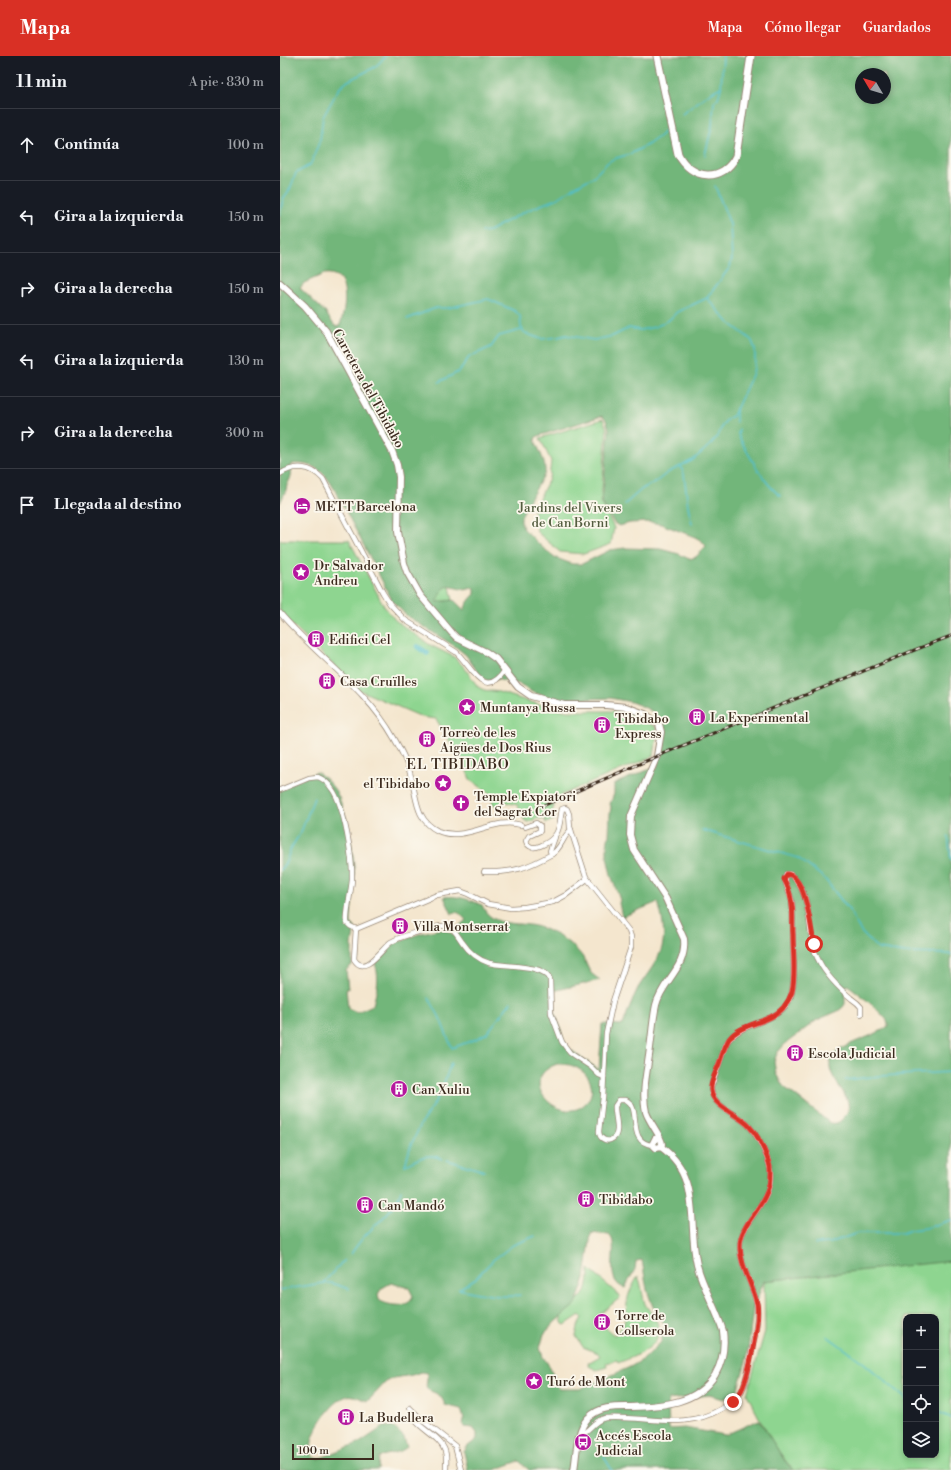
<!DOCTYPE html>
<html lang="es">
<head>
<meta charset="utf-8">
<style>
	body { margin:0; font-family:"Libre Bodoni",serif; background:#20242c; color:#f1f3f6 }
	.controls { position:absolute; right:12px; bottom:12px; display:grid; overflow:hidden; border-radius:8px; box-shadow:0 2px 6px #0003 }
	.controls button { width:36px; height:36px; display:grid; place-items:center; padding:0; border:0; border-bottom:1px solid #363941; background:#171b24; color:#f1f3f6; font:20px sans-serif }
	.compass { position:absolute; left:575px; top:12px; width:36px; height:36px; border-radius:50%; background:#171b24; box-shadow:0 2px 6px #0003; rotate:308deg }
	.scale { position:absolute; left:12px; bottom:10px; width:82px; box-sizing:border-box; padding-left:4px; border:2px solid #3b2a1e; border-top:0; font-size:11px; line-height:14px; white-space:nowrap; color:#3b2a1e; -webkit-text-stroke:3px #fbf7ec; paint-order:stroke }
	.stop { position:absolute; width:12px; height:12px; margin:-9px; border:3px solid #d93025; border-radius:50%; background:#fff }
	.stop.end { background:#d93025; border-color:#fff; box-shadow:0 1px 4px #0008 }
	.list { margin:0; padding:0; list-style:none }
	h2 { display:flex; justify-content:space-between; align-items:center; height:52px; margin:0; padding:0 16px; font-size:17px }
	h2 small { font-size:13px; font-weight:400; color:#9ea1a6 }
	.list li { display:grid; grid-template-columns:26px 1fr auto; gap:12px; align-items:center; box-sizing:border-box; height:72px; padding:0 16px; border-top:1px solid #363941 }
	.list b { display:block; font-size:15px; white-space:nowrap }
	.list em { font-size:13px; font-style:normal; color:#9ea1a6 }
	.icon { flex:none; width:22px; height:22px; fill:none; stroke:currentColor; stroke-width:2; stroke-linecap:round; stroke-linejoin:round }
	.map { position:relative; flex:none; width:671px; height:1414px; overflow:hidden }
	header { display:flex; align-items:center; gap:24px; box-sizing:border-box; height:56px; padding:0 20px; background:#d93025; color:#fff }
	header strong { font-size:19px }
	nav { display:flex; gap:22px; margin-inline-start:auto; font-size:14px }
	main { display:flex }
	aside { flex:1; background:#171b24 }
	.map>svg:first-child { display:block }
</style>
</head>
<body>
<header>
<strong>Mapa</strong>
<nav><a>Mapa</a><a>Cómo llegar</a><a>Guardados</a></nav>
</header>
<main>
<aside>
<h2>11 min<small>A pie · 830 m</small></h2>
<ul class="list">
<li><svg class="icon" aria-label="ahead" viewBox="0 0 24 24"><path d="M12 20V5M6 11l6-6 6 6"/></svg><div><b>Continúa</b></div><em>100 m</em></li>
<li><svg class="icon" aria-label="left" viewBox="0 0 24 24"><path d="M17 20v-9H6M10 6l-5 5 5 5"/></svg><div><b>Gira a la izquierda</b></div><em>150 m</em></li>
<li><svg class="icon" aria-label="right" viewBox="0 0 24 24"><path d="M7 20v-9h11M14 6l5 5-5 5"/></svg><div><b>Gira a la derecha</b></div><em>150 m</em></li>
<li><svg class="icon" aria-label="left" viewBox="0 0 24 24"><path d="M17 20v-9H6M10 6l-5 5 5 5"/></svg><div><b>Gira a la izquierda</b></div><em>130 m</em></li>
<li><svg class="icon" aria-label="right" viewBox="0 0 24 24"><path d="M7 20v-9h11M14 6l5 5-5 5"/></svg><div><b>Gira a la derecha</b></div><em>300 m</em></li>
<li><svg class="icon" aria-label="arrive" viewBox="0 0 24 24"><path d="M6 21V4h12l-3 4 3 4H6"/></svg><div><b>Llegada al destino</b></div></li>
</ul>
</aside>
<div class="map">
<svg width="671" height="1414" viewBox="0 0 671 1414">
	<rect width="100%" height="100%" fill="#fbf7ec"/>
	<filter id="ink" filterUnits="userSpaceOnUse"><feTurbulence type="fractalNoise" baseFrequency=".025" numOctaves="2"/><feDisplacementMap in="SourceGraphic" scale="8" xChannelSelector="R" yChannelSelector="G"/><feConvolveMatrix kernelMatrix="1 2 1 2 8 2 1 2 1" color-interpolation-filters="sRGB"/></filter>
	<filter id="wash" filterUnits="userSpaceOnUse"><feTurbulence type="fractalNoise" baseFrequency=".012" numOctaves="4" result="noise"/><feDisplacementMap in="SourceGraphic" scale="16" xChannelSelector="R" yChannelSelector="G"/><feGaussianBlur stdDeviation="0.9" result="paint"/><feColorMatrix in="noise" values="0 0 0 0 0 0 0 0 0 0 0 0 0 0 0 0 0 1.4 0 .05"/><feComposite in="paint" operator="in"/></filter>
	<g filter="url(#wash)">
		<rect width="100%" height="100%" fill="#f4e6ce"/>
		<g fill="#8ed590" stroke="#648057" fill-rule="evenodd">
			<path d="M323 363 327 373 321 445 334 472 331 488 304 498 280 496 257 476 253 454 269 423 271 405 260 382Z"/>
			<path d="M0 484H69L104 550 115 564 150 589 174 601 184 611 198 631 204 634 219 636 250 646 277 653 288 655H339L352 658 376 671 377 679 374 700 281 739 282 745 273 748 274 752 272 753 276 763 266 767 264 762 260 763 259 762 248 766 244 764 237 749 226 746 219 748 218 750 212 748 213 743 210 738 190 723 184 708 156 663 142 661 79 634 10 567 0 555Z"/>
			<path d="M168 530 170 531 173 544 157 546C159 539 161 534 168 530Z"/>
			<path d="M671 1204V1414H513C494 1392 480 1364 467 1338L485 1275 484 1225ZM626 1261H656V1399H626Z"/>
			<path d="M309 1213 341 1241 320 1258C321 1268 326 1273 334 1279 350 1269 344 1252 349 1238 351 1232 355 1226 358 1220 362 1229 362 1239 365 1248 369 1255 376 1261 378 1269 384 1291 353 1301 338 1307L337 1304 326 1307 327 1311 316 1314 309 1310 308 1307 320 1300 318 1297 303 1291 296 1280 299 1267 302 1262 300 1259 285 1269 283 1268C282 1266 280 1262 282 1259 287 1250 300 1245 305 1236 309 1229 309 1221 309 1213Z"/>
		</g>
		<path fill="#72b67a" stroke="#56704c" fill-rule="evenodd" d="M0 0H671V1205L484 1225 473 1253 467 1302 457 1336 444 1343 429 1339 388 1344 389 1373 405 1372 445 1379 479 1364 505 1405 513 1414H249L239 1405 214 1414H188L184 1396 187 1391 197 1383V1377L193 1372 185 1371 183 1369 184 1363 181 1353 165 1349C160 1336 157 1339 147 1333 145 1329 148 1324 147 1317L141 1316 132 1319 114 1322 106 1326 88 1345C82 1343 72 1338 67 1340 50 1346 24 1384 33 1401L38 1403 81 1386 103 1371 112 1370 124 1381 127 1391C121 1397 107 1398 99 1401L98 1414H0V732L37 716C44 721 50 727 55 734 64 747 74 795 74 812 75 828 72 845 71 861V867L75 871 72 888V909L66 914 68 933H66L68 952 77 956 93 949C97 933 100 923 95 907 100 902 104 895 110 891 119 884 155 871 165 874 168 875 171 877 174 879L176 873 186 864 179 857 175 856 172 858 164 841C178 839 190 844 202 849 212 874 241 864 262 872 277 878 292 887 302 900 306 905 307 912 311 917 313 919 317 922 320 924L273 935V954L280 970 283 984 288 992 319 1014 322 968 343 969C347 957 352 944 358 932 364 922 372 913 377 903 388 885 383 864 378 846L342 861 339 847 340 844 331 819 327 801V789L329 779 330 758 331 751 330 748 334 738V728L368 714 377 712 384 677 383 668 373 656 364 651 351 646 330 642 279 644 252 636 240 628 215 623 208 625 201 621 186 599 176 591 127 560 113 546 55 434C44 416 35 406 12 408L11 421 7 429 6 434 0 447ZM581 18H605V42H581ZM44 218C71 214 66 253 60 269L57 271 54 269 45 256 20 232 24 227ZM322 360 326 364 329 373 322 446 334 467 339 470 350 467 369 466 381 468 415 481 422 485 426 490 416 501 409 503 399 498 380 493 345 492 330 494 302 508H292L276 502 263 492 243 472 241 467V461L247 448 265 417C266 405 259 395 255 384L256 381 261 379ZM168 530 185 534 192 532 195 533V538C190 542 186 549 184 554L174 544 157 546C159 539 161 534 168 530ZM567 929C571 930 602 957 605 962 608 965 608 967 608 970 597 981 552 989 550 1006 547 1026 580 1043 564 1061 560 1066 557 1068 550 1067L503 1030 496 1018 494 1006 497 997 505 988 537 964 558 955 563 951 565 948V932ZM277 1008C283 1008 288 1008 293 1010 309 1016 319 1034 305 1048 281 1071 233 1024 277 1008ZM311 1177 329 1179C331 1181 333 1184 333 1187 335 1201 326 1227 345 1232L355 1213 356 1205 362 1204 367 1234 373 1251 385 1269 381 1286 364 1303 350 1311 300 1333H279L270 1311 263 1301 260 1292 264 1278 275 1266 296 1248 305 1222ZM111 1227 129 1232 133 1240C130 1253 107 1250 99 1244L98 1238 102 1232Z"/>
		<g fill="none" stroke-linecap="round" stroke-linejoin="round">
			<g stroke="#51bfca" stroke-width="1.5">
				<path d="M402 58 430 37 441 31"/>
				<path d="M425 99 432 70 434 46 438 42 441 32 443 0"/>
				<path d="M0 158 3 143 10 133 16 117 30 109 32 105 40 84 43 61 58 34 64 27 95 11 106 0"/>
				<path d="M201 176 209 175 248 154 276 143 292 132 313 121 327 107 333 103 350 98 369 88 381 79 387 72"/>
				<path d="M127 263 156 252H168L208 243 235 255 240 260 241 271 244 276 247 278 261 283 278 281 286 279 314 284 333 280 349 272 360 274 375 271 389 264 397 256 427 242"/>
				<path d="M159 326 178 316 182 312 189 301 211 291 219 280 241 274"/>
				<path d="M456 366V352"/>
				<path d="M459 373 458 378 460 383C470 400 485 430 501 440"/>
				<path d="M401 411 404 418 408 450 412 468"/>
				<path d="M345 448 362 433 377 425 387 417 413 404 430 389 439 378 442 370 447 363 453 360 473 317 475 305V293L472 285 469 282 448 266 427 242 450 211 452 202 450 168 435 130"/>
				<path d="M422 774 518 802 544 822 569 854 581 876 598 893 625 897 671 898"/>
				<path d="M668 780 671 804"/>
				<path d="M0 814 6 806 11 792 21 776 34 742"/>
				<path d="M149 942 159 960 172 992 196 983 207 977 231 946"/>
				<path d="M565 1024 600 1020 671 1016"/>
				<path d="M167 1104 204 1115"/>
				<path d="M125 1109 131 1089 142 1066 160 1038 171 1007"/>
				<path d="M125 1109C138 1103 148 1096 162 1103"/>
				<path d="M535 1188 549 1187 578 1177H623L630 1174 646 1172 671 1164"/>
				<path d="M71 1198C74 1193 78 1188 82 1183 96 1167 115 1155 121 1134"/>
				<path d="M44 1227H51L69 1233"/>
				<path d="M179 1233 196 1222 213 1204 233 1189 255 1180"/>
				<path d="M179 1233C199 1237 221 1243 240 1239"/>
				<path d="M0 1234 43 1227 64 1204"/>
				<path d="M547 1280 584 1307 626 1343"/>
				<path d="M656 1355 671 1362"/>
				<path d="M324 1401 332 1414"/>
			</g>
			<path stroke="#51bfca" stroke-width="5.5" d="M138 591 147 597"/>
		</g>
	</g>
	<g filter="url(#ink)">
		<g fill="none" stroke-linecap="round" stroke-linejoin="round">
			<g stroke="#988876" stroke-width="6">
				<g id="minor">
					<path d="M0 418C15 408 31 410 43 423L103 537 110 548 125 564 176 596C191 609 204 646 225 614"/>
					<path d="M0 557C36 600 86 632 114 682 121 694 128 707 131 721 137 741 135 764 158 775 186 787 214 760 241 769"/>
					<path d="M0 734 29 722 38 721C43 723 49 728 52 733 64 749 73 803 72 824 71 836 66 856 67 867L70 870 76 873"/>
					<path d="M245 771 256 767 260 770V775L249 780 246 785C250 799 271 786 276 778 281 770 280 761 282 753L285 752 287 753 289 758 290 771 306 821 349 875 351 881V891L333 945 326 978 323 1041 319 1075C319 1078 320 1081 323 1083 326 1085 330 1085 332 1083 342 1078 334 1059 335 1050L339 1044H346C363 1052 345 1087 373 1089"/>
					<path d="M272 798C282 792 282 781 291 774"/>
					<path d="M204 816C233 817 247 812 272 798L270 795 275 781"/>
					<path d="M76 873 74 903C85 922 103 891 111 886 123 879 139 876 152 872 156 871 162 869 166 870 175 872 178 881 183 887 189 896 199 904 209 907 224 911 267 908 270 924L271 957 282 986 290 997 311 1011 319 1019 324 1021"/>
					<path d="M76 873 157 839 180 835 188 838 208 848 231 852 245 851 273 846 286 839 307 823"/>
					<path d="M130 1352 143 1365 175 1390 181 1414"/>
					<path d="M136 1358 134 1363C142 1374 161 1382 165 1395 167 1401 166 1408 166 1414"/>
					<path d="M299 1379C310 1376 312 1365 325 1362 365 1359 404 1375 441 1353 448 1349 455 1345 460 1338 466 1328 468 1315 470 1303 473 1286 479 1267 477 1250 474 1229 459 1210 460 1189 462 1161 499 1143 489 1108 486 1097 476 1077 468 1069 456 1057 432 1051 431 1032L446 988C461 963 500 970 511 940 516 923 513 902 513 885 513 872 513 858 512 845 510 837 503 826 506 818H510C536 840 524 879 539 905 546 919 560 933 572 943 575 945 578 947 581 951V958"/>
				</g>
			</g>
			<g stroke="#988876" stroke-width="8">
				<g id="tertiary">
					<path d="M0 227 25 250 46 275 112 395 117 409 119 421 118 476 124 507 127 516 140 539 172 577 177 582 206 596 216 603 238 631 251 640 284 649H326L346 651 365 658 379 668 381 676 377 700 351 760 350 779 354 794 386 843 404 883C407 913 382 924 376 949 373 963 372 978 370 992 368 1012 361 1035 366 1056 369 1066 382 1081 382 1088L381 1091"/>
					<path d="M379 1082 375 1083 373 1087 374 1090 376 1092 381 1091"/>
					<path d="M294 1414C297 1397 296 1375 308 1362 320 1350 336 1351 351 1351 382 1350 417 1348 435 1319 443 1305 445 1290 443 1275 436 1252 423 1232 417 1209 407 1166 423 1121 381 1091"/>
				</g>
			</g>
			<g stroke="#988876" stroke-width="9">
				<path id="secondary" d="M377 0 398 98C411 124 443 127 456 100L471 0"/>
			</g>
			<use href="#minor" stroke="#fff" stroke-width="4.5"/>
			<use href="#tertiary" stroke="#fff" stroke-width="6"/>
			<use href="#secondary" stroke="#fff" stroke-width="7"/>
			<g stroke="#3b2a1e" stroke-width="3">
				<path id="rail" d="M262 750 380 699 637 593 671 580"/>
			</g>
			<use href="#rail" stroke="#fbf7ec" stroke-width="1.5" stroke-dasharray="4.5" stroke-linecap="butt"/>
		</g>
	</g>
	<g fill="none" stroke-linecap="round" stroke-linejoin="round" filter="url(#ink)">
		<path stroke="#d93025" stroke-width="5" d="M453 1346C457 1341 461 1337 463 1331 469 1316 480 1263 477 1248 473 1229 460 1210 460 1190 460 1166 489 1149 490 1122 490 1117 491 1112 489 1107 485 1095 478 1079 469 1070 459 1059 432 1050 431 1034 430 1026 436 1016 439 1008 442 1000 444 991 449 983 462 966 489 968 503 952 507 947 510 942 512 936 516 918 513 897 513 879 512 867 514 854 511 843 510 836 507 829 504 823L507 818C526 820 531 872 534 888"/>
	</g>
	<defs>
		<g id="hotel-disc" transform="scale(0.9)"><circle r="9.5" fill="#b5179e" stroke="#fbf7ec"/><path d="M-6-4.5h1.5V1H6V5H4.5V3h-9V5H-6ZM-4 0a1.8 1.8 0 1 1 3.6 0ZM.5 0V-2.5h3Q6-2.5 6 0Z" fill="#fff"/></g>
		<g id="sight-disc" transform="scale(0.9)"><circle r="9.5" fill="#b5179e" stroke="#fbf7ec"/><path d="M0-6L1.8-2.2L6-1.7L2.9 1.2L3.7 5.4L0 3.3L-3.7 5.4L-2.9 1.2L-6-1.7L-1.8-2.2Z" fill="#fff"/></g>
		<g id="building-disc" transform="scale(0.9)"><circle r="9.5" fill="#b5179e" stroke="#fbf7ec"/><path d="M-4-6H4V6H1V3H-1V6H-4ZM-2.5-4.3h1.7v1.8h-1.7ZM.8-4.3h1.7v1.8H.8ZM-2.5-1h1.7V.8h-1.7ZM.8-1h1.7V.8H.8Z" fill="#fff"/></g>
		<g id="church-disc" transform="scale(0.9)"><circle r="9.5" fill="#b5179e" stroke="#fbf7ec"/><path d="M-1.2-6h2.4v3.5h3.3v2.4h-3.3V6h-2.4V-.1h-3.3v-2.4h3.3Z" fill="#fff"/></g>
		<g id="bus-disc" transform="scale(0.9)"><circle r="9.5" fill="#b5179e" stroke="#fbf7ec"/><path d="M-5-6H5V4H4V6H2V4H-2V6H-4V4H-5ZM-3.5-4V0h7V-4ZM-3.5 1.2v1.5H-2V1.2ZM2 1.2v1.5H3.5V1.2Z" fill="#fff"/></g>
	</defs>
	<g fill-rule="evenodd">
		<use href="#hotel-disc" x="22" y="450"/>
		<use href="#sight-disc" x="21" y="516"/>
		<use href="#building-disc" x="36" y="583"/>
		<use href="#building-disc" x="47" y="625"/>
		<use href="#sight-disc" x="187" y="651"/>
		<use href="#building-disc" x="417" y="661"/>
		<use href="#building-disc" x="322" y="669"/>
		<use href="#building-disc" x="147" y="683"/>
		<use href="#sight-disc" x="163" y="727"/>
		<use href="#church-disc" x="181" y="747"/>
		<use href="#building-disc" x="120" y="870"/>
		<use href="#building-disc" x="515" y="997"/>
		<use href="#building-disc" x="119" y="1033"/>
		<use href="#building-disc" x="306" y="1143"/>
		<use href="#building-disc" x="85" y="1149"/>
		<use href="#building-disc" x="322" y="1266"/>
		<use href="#sight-disc" x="254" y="1325"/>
		<use href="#building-disc" x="66" y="1361"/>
		<use href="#bus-disc" x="303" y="1386"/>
	</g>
	<g text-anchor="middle" stroke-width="3.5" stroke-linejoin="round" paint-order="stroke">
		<g font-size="13" fill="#3b2a1e" stroke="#fbf7ec">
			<text transform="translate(89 332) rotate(61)" y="5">Carretera del Tibidabo</text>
		</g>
		<g font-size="13" fill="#3b2a1e" stroke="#fbf7ec" text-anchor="start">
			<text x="35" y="455">METT Barcelona</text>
			<text x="34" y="514">Dr Salvador<tspan x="34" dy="15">Andreu</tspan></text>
			<text x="49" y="588">Edifici Cel</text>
			<text x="60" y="630">Casa Cruïlles</text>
			<text x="200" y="656">Muntanya Russa</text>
			<text x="430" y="666">La Experimental</text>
			<text x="335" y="667">Tibidabo<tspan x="335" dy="15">Express</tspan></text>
			<text x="160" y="681">Torreò de les<tspan x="160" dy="15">Aigües de Dos Rius</tspan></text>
			<text x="150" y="732" text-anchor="end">el Tibidabo</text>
			<text x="194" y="745">Temple Expiatori<tspan x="194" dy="15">del Sagrat Cor</tspan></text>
			<text x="133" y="875">Villa Montserrat</text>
			<text x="528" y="1002">Escola Judicial</text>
			<text x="132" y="1038">Can Xuliu</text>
			<text x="319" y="1148">Tibidabo</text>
			<text x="98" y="1154">Can Mandó</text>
			<text x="335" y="1264">Torre de<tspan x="335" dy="15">Collserola</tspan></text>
			<text x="267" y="1330">Turó de Mont</text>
			<text x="79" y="1366">La Budellera</text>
			<text x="316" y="1384">Accés Escola<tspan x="316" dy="15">Judicial</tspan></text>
		</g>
		<g font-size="13" fill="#545d40" stroke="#fbf7ec">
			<text x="290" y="456">Jardins del Vivers<tspan x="290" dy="15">de Can Borni</tspan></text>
		</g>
		<g font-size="14" letter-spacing="1" fill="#3b2a1e" stroke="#fbf7ec">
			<text x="178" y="713">EL TIBIDABO</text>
		</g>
	</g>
</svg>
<div class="controls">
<button>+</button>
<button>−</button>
<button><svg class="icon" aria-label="locate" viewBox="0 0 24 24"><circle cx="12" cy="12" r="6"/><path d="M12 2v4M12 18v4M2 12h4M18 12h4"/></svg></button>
<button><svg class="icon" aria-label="layers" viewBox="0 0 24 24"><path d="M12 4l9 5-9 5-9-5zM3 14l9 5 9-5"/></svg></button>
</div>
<svg class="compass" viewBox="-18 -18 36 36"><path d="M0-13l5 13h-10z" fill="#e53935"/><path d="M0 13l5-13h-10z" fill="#9ea1a6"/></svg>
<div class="scale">100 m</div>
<div class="stop" style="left:534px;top:888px"></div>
<div class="stop end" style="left:453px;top:1346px"></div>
</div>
</main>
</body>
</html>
